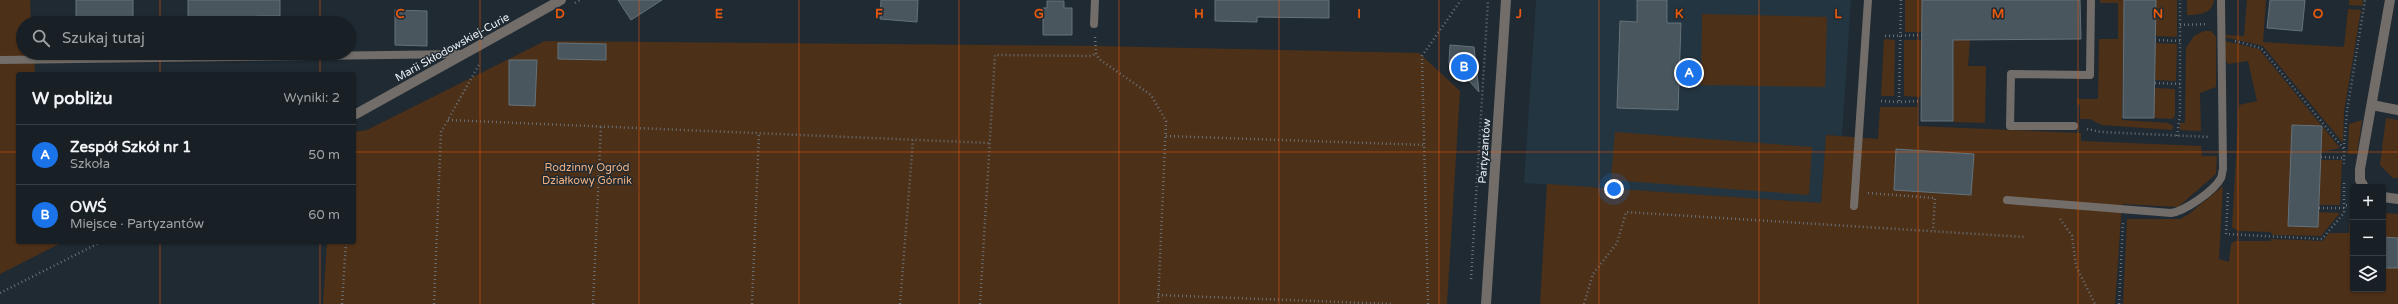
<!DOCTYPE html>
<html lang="pl">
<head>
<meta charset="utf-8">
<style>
	body { margin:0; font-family:"Varela Round",sans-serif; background:#21282e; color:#f1f3f6 }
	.controls { position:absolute; right:12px; bottom:12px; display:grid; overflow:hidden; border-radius:4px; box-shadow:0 1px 3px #0004 }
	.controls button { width:36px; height:36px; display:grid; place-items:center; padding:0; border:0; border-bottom:1px solid #363e43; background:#182026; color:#f1f3f6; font:20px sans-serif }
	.you { position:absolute; left:1614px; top:189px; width:14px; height:14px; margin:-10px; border:3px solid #fff; border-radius:50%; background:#1a73e8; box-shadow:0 0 0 6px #1a73e833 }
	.badge { display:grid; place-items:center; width:26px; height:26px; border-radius:50%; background:#1a73e8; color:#fff; font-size:13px; font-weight:700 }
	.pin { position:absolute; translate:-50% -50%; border:2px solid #fff; box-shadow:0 1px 4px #0006 }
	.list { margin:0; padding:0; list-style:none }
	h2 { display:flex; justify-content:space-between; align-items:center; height:52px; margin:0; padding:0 16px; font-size:17px }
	h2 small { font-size:13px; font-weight:400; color:#9fa3a7 }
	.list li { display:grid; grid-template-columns:26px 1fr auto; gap:12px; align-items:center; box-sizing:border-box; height:60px; padding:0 16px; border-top:1px solid #363e43 }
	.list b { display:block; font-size:15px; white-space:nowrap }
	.list p { margin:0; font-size:13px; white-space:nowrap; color:#9fa3a7 }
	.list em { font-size:13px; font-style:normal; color:#9fa3a7 }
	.icon { flex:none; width:22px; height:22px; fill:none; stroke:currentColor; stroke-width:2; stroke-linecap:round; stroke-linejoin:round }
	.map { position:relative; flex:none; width:2398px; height:304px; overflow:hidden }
	.search { position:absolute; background:#182026; box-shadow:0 1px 3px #0004; left:16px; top:16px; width:340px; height:44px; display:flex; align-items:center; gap:10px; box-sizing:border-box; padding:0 14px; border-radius:22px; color:#9fa3a7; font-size:15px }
	.panel { position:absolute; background:#182026; box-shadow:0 1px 3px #0004; left:16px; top:72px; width:340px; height:172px; border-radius:4px }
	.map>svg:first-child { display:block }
</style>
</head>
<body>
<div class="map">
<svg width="2398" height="304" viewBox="0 0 2398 304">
	<rect width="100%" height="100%" fill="#202a32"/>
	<path fill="#233540" d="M1536 0H1851L1842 136 1826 135 1821 203 1524 183Z"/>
	<g fill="#4d3018">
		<path d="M0 0H30L31 23H23V53H34L35 74H18V242H63L0 274Z"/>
		<rect x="1905" y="0" width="17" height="32"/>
		<path d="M1954 0 1970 40 1968 66H1986L1985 123 1953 122Z"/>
		<path d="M2100 0H2124L2122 120 2168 123 2173 126 2172 130 2102 125 2090 119H2080V105L2077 104V99H2098L2099 39H2118V3H2100Z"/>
		<path d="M2156 0H2177V37L2156 36Z"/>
		<path d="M2187 0H2214C2212 14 2199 15 2187 15Z"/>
		<path d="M2247 0H2266L2263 42 2344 47 2348 9 2361 10 2344 112 2343 143 2263 46 2225 37V35L2244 36Z"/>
		<path d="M2349 0H2363L2362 6 2349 5Z"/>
		<path d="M1702 14 1827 17 1825 87 1701 85Z"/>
		<path d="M2204 31H2211L2216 37V87L2200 93 2201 131 2180 130V123H2185L2186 48 2194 36Z"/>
		<path d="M1884 39 1895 40 1894 96H1881Z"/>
		<path d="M1904 40H1922L1921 97 1904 96Z"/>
		<path d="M545 41 1095 46 1419 53 1460 91 1447 304H323L327 242H354V132L367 130Z"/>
		<path d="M2225 41 2259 49 2340 148 2321 152 2322 126 2292 125 2288 226 2318 227V212L2340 213 2321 236 2272 235 2271 232 2238 231 2232 227 2239 105 2257 101 2248 61 2228 64 2225 59Z"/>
		<path d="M2155 43 2177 44 2176 81 2155 80Z"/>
		<path d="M2155 88 2175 89V116L2172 119 2154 118Z"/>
		<path d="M1880 107H1917V126L2081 133V141L2201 146 2202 156H2217L2216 174 2178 207 2122 204 2115 304H1540L1547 184 1821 203 1826 135 1878 139Z"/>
		<path d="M2386 118 2398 120V178H2393L2380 165Z"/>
		<path d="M2362 120 2357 154H2348L2349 124Z"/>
		<path d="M1615 132 1812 147 1809 195 1611 180Z"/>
		<path d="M2320 160H2342L2340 205H2319Z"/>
		<path d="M2223 186 2219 259 2229 262 2231 244 2235 241H2271V239L2323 241 2329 233H2349L2350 213H2353V289H2383V268H2398V304H2123L2127 219H2180L2189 214Z"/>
		<path d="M2385 213 2398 214V238L2384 237Z"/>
	</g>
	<g fill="#4a565e" stroke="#65727a">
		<rect x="76" y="0" width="57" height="23"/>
		<path d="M188 0H280V16H257V23H188Z"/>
		<path d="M618 0H662L631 20Z"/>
		<path d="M881 0H918L917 22 880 19Z"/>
		<path d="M1215 0H1329V18L1257 17V22L1215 21Z"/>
		<path d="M1637 0H1667V23H1681L1678 110 1617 108 1620 21 1637 22Z"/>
		<path d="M1922 0H2080L2081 39 1953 40V121H1921Z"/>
		<path d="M2124 0H2156L2154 118H2123Z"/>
		<path d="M2270 0H2305L2302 31 2267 28Z"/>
		<path d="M1047 1H1064V8H1072V35H1043V8H1047Z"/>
		<path d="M395 10 427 11V46L395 45Z"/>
		<path d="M558 43 606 44V60L558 59Z"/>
		<path d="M1450 45 1474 47 1479 92 1462 73 1453 71 1449 63Z"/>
		<path d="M509 60H537L535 106 509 105Z"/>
		<path d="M2292 125 2322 126 2318 227 2288 226Z"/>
		<path d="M1896 149 1974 154 1971 195 1894 190Z"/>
		<path d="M2383 237 2398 238V268H2383Z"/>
	</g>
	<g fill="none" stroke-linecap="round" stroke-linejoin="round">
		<g stroke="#697178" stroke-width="2.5" stroke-dasharray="1 3" stroke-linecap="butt">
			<path d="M1901 0 1899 102 1921 101"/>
			<path d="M575 3 580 0"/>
			<path d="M2180 25 2208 24"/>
			<path d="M1885 36 1922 35"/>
			<path d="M1095 37 1096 53 1099 59 1151 95 1166 121 1158 304"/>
			<path d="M2155 40 2180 41"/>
			<path d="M2235 41 2261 48 2344 149V164"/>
			<path d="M2155 83 2180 84"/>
			<path d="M1881 101 1899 102"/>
			<path d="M448 120 990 143"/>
			<path d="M2087 129 2101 132 2210 137"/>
			<path d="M1166 136 1425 145"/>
			<path d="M2177 136 2180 114V0"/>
			<path d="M2344 148 2347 111 2365 0"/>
			<path d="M2321 157 2344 158"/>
			<path d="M2344 183V205L2353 206"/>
			<path d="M1868 193 1935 198 1933 231"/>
			<path d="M2228 193 2226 234 2322 239 2344 213V205"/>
			<path d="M2319 208H2344"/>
			<path d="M2060 219 2072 236 2076 266 2095 304"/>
			<path d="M1471 279 1488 0"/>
			<path d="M0 293 101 242"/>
			<path d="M1158 295 1392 304"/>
			<path d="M342 304 346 242"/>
			<path d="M434 304 441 132 480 63"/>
			<path d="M593 304 601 126"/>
			<path d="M752 304 759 133"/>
			<path d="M900 304 913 140"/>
			<path d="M980 304 995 55 1092 56 1096 53"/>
			<path d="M1428 304 1422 56 1461 0"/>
			<path d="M1584 304 1593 274 1617 243 1626 212 2025 237"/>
			<path d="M2119 304 2123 223"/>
		</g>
		<g stroke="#726d69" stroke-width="8">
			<path d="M1094 24 1095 0"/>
			<path d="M0 60 463 54"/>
			<path d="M2074 126H2010L2011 74 2090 75 2091 0"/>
			<path d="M2007 200 2171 213C2185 211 2214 191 2221 178 2222 176 2222 172 2223 169L2221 0"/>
			<path d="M1854 206 1868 0"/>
		</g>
		<g stroke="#726d69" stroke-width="10">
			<path d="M2372 105 2398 110"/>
			<path d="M356 114 561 0"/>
			<path d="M2364 187 2360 180V169L2390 0"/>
			<path d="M2383 197 2398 199"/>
		</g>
		<path stroke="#726d69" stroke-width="10" d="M1486 304 1506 0"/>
	</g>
	<path fill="none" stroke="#e8590c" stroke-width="1" stroke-opacity="0.55" d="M160 0V23M320 0V23M480 0V304M639 0V304M799 0V304M959 0V304M1119 0V304M1279 0V304M1439 0V304M1599 0V304M1759 0V304M1918 0V304M2078 0V304M2238 0V304M160 53V74M320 53V74M0 152H18M354 152H2398M160 242V304M320 242V304"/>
	<g text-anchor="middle" stroke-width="3" stroke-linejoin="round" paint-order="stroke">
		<g font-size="11" fill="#e8eff4" stroke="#202a32">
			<text transform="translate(452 47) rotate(-29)" y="4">Marii Skłodowskiej-Curie</text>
			<text transform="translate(1484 151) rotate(-86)" y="4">Partyzantów</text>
		</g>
		<g font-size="11" fill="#f4b17f" stroke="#202a32">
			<text x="587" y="171">Rodzinny Ogród<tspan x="587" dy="13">Działkowy Górnik</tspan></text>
		</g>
	</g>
	<g font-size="13" text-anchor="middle" font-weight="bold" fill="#e8590c" stroke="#202a32" stroke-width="3" stroke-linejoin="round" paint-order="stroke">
		<text x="400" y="18">C</text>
		<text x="560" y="18">D</text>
		<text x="719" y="18">E</text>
		<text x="879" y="18">F</text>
		<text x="1039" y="18">G</text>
		<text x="1199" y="18">H</text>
		<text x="1359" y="18">I</text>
		<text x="1519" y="18">J</text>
		<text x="1679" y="18">K</text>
		<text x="1838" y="18">L</text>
		<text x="1998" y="18">M</text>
		<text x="2158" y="18">N</text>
		<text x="2318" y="18">O</text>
	</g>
</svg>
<div class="controls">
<button>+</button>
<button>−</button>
<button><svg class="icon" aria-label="layers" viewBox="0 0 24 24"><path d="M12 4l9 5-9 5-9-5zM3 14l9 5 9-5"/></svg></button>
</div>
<div class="you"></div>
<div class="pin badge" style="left:1689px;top:73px">A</div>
<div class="pin badge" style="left:1464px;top:67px">B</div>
<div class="search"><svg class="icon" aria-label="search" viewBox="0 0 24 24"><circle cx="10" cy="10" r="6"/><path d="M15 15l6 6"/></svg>Szukaj tutaj</div>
<section class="panel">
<h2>W pobliżu<small>Wyniki: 2</small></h2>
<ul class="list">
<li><span class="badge">A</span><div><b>Zespół Szkół nr 1</b><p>Szkoła</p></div><em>50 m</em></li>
<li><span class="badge">B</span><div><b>OWŚ</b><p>Miejsce · Partyzantów</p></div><em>60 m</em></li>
</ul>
</section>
</div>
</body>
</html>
